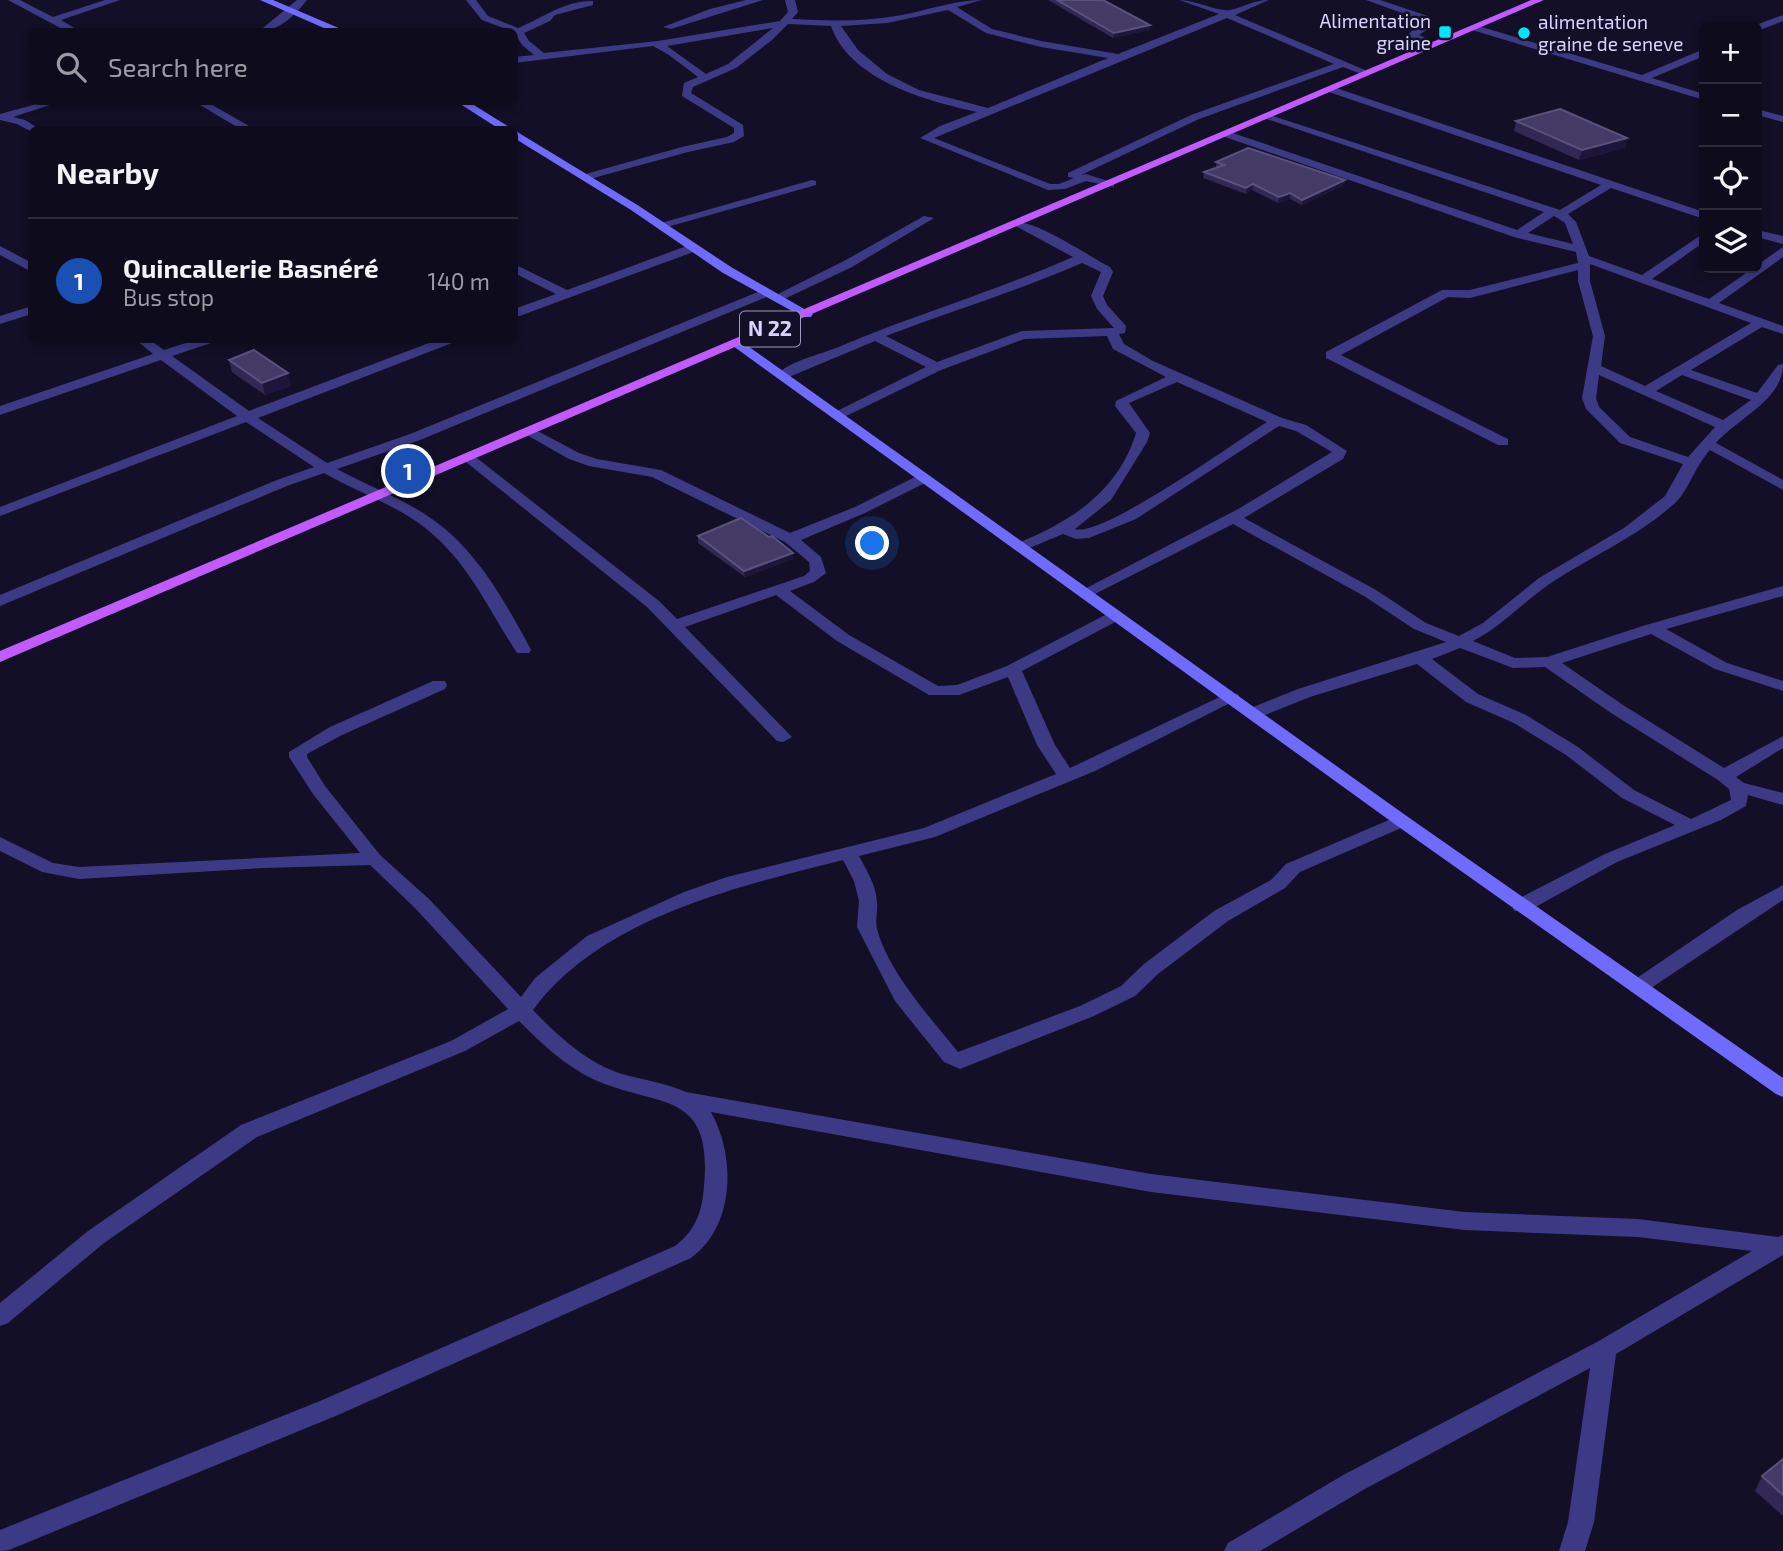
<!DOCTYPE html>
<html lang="en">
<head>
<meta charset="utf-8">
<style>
	body { margin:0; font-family:"Exo 2",sans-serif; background:#1c1929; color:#f1f3f6 }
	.controls { position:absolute; right:21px; top:21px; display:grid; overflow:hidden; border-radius:10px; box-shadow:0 4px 10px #0003 }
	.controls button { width:63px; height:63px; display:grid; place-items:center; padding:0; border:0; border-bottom:2px solid #2e2b3b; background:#0e0b1c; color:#f1f3f6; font:35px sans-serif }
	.you { position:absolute; left:873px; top:544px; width:24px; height:24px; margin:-18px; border:5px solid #fff; border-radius:50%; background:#1a73e8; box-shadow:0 0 0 10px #1a73e833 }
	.badge { display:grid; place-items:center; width:46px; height:46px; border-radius:50%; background:#00e5ff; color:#fff; font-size:23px; font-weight:700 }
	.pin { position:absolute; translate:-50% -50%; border:4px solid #fff; box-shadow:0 2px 7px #0006 }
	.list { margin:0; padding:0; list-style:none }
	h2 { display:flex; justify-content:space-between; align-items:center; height:91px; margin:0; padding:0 28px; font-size:30px }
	h2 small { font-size:23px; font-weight:400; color:#9b9ba3 }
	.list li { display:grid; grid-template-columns:46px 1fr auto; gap:21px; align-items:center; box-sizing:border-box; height:126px; padding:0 28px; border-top:2px solid #2e2b3b }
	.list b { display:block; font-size:26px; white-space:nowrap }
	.list p { margin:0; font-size:23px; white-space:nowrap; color:#9b9ba3 }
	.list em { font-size:23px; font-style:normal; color:#9b9ba3 }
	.icon { flex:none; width:38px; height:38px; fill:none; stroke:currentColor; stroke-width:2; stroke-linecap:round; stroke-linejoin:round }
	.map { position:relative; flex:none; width:1783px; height:1551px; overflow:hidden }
	.search { position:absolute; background:#0e0b1c; box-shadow:0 4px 10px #0003; left:28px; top:28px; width:490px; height:77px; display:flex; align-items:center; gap:18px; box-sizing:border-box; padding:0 24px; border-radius:10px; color:#9b9ba3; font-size:26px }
	.panel { position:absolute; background:#0e0b1c; box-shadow:0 4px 10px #0003; left:28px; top:126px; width:490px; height:217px; border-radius:10px }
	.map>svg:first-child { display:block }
</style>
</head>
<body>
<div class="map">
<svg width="1783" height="1551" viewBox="0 0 1783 1551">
	<rect width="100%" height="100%" fill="#130f26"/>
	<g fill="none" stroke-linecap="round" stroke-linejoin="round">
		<g fill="#3d3a85" fill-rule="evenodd">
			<path d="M8 0H20L53 17 105 0H120L61 20 81 32H68Z"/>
			<path d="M297 0H307C295 15 278 32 258 32Z"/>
			<path d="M466 0H476L488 16 518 28C542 18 566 0 593 1V5L555 15 550 21 524 33 529 41 544 53 658 41 780 21 788 12 785 0H795L798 12 792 19C829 21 866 22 902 15 929 10 954 0 982 0L957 7 992 29 1041 41 1118 54 1219 14 1179 0C1195 0 1218 12 1230 10 1244 7 1254 0 1269 0L1235 15 1372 73 1367 76 1343 67 1199 119 1081 175 1086 174 1114 183V187L1086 181 1065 189 1048 190 920 138 940 126 977 112C928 101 850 81 831 26L788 24 772 40 736 68 693 87 691 93 743 125 744 136 734 142 688 152 586 180 582 179V175L682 147 727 137 734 133V128L682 96 684 83 698 77 669 55 653 46 514 63V57L534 55 522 45 514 32 482 20ZM948 10 986 33 1041 47 1108 58 988 108 919 90 887 74 858 50 841 26 887 23ZM1227 18 1334 64 1191 115 1068 173V177L1074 178 1059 184H1050L934 138ZM773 28 728 64 706 74 667 46Z"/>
			<path d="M746 0H763L671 29 663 27 710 9Z"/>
			<path d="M1366 0H1380L1431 17 1432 26 1419 35 1439 44 1434 47 1406 36 1424 21Z"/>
			<path d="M1783 15V21L1760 30 1757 31V26H1753Z"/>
			<path d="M1475 25 1642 75 1704 49V56L1652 78 1704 94V100L1472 30 1470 28Z"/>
			<path d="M1330 86 1704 212V219L1611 188 1568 214 1576 222 1589 256 1642 275 1704 233V242L1652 279 1709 299 1783 247V257L1719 303 1783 326V334L1762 327 1691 370 1757 393 1778 365 1783 364C1783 400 1738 418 1716 443L1783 480V490L1710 450C1695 466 1688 492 1674 504 1637 537 1592 556 1551 583 1523 602 1502 626 1473 641L1515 658 1547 657 1646 625 1783 586V596L1666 629 1727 663 1783 681V691L1715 669 1651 634 1562 663 1623 705 1724 768 1783 736V748L1736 777 1744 783 1783 793V805L1748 795 1746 806 1721 820 1617 862 1528 911H1514L1512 906 1514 901 1605 854 1675 825 1622 798 1566 755 1514 723 1466 702 1417 664 1310 697 1260 717H1248L1246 713 1248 709 1298 689 1446 642 1414 629 1364 596 1233 524 1091 596H1079L1077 593 1240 508 1332 452 1296 431 1279 426 1136 519 1089 538 1076 539 1063 534 1020 552 1015 550 1012 547 1015 544C1069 523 1118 492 1136 433L1115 406 1116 401 1166 377 1113 349 1107 336 1024 339 941 370 840 419 835 418V412L926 367 875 341 789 377 784 378 777 374C791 361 818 355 836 348 914 315 996 291 1073 257L1012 224C1026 213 1093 259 1110 267L1113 272 1103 296 1107 305 1126 326 1125 333 1119 334 1124 344 1153 361 1282 418 1306 425 1347 451 1343 459 1244 518 1376 590 1426 623 1459 636 1483 623 1539 578 1624 528 1665 496 1683 464 1620 443 1586 409 1582 398 1593 336 1578 281V270L1470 298 1448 297 1341 355 1508 439V445H1498L1326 358V352L1442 290H1470L1578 263 1576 252 1514 237 1222 136V132H1230L1517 230 1544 212 1261 117 1270 115 1560 210 1601 185 1326 91 1325 89ZM1554 216 1565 223 1573 244 1528 233ZM1082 263 1101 272 1091 296 1097 309 1114 328 1022 331 937 362 886 336C951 311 1018 291 1082 263ZM1590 264 1751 323 1645 386 1601 366 1605 336 1590 281ZM1599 375 1715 427 1688 457 1630 437 1599 407 1596 398ZM1682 375 1751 400 1723 420 1656 391ZM1177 382 1267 422C1237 441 1102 538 1075 529L1111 500 1147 442 1150 433 1129 403ZM1460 648 1513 668 1545 667 1611 713 1718 780 1729 789 1731 800 1691 819 1634 790 1578 747 1526 715 1478 694 1432 659Z"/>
			<path d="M44 102H59L13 117 25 120 41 130H32V132L17 124 0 120V114Z"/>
			<path d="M195 102H207L256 130H242Z"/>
			<path d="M1757 109 1783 116V122L1757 115Z"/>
			<path d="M812 180 816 181V185L660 229 654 225Z"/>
			<path d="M924 216 934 218 852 267 780 301 776 302 770 298 844 261Z"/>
			<path d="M1757 230 1783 236V244L1757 237Z"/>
			<path d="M692 244 696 245V251L514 318V309L556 294 514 273V264L567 290Z"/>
			<path d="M0 246 32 263V272L0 255Z"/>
			<path d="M765 289 769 290V296L420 440 337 469C368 486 402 498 432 519 477 550 506 603 531 650L529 653H517C488 609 468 561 424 527 394 504 357 492 324 473L287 486 0 606V595L277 480 314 467 246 422 0 516V507L237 416 161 360 0 415V406L153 354 136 340H150L164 350 195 340H212L211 343 172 356 249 411 437 340H453L452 343 258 418 327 463 410 434Z"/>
			<path d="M32 306V314L0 324V316Z"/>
			<path d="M530 427 579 453 597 459 661 470 790 533 855 507 919 475H929L931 478 929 481 865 513 801 540 821 557 826 573 814 582 790 591 849 635 938 686 957 685 1007 666 1109 613H1121L1123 616 1121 619 1022 671 1055 745 1070 768 1226 694H1238L1240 698 1095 771 935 837 859 856C867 871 876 885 877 902 878 911 875 920 877 929 889 973 930 1017 958 1052L1080 1006 1121 986 1144 964 1214 911 1271 880 1286 864 1396 817H1408L1411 821 1408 825 1300 872 1285 888 1228 921 1158 974 1135 996 1094 1016 960 1069 944 1062 895 1001 857 927 859 901 854 881 843 860C737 887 602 917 533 1010 558 1036 587 1063 622 1074 644 1080 666 1083 686 1092L1151 1174 1465 1212 1638 1219 1778 1237 1783 1235V1255L1616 1354 1594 1522 1585 1551H1559L1568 1522 1590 1368 1363 1490 1260 1551H1224L1228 1543 1345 1474 1597 1342 1752 1251 1638 1237 1465 1230 1151 1192 711 1112C736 1157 735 1226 691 1258L338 1415 9 1550 0 1551V1530L320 1401 675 1246C696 1230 702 1212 704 1186 713 1089 659 1108 595 1080 565 1066 542 1044 519 1021L465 1051 257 1137 104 1243 8 1323 0 1326V1303L88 1231 241 1125 451 1041 508 1009 415 908 370 865 264 868 79 879 42 872 0 851V837L53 863 79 867 360 853 313 794 289 757V752L330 727 433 681H445L447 685 445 689 342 735 307 754V757L325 786 380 855 429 899 521 997 535 978 587 936 684 892 727 877 924 828 1056 774 1037 745 1008 677 959 695H929L837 641 776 595 685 627 792 737 783 742 777 741 647 607 461 458 468 454 473 455 659 601 677 619 804 576 810 571 809 562 785 542 652 477 589 466 569 459 525 434 523 431Z"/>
			<path d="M1783 885V900L1645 992H1631L1628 987 1631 982 1737 910Z"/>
		</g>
		<g fill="#6f6bff" fill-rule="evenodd">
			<path d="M260 0H273L348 32H333Z"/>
			<path d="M457 102H469L514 130H501Z"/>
			<path d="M514 130 639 206 731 267 813 314 811 317H803L723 273 631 210 514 138Z"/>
			<path d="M738 339 1408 817 1783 1078V1097L1776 1094 1396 825 733 346V340Z"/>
		</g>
		<path fill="#c25bff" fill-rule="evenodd" d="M1531 0H1544L0 662V651Z"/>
	</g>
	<g fill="#312854">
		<path d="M1048 0H1103L1150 25 1149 30 1113 38Z"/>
		<path d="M1516 121 1627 138 1625 148 1579 160 1514 131Z"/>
		<path d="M1216 162 1345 180 1344 185 1302 205 1290 199 1278 203 1252 190 1246 194 1203 178 1204 172 1216 168Z"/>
		<path d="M229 360 288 373 291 386 265 395 232 372Z"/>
		<path d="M698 536 793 553V559L745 577 698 543Z"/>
		<path d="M1783 1459V1516L1755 1491 1762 1476Z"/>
	</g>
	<g fill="#1d163a">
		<path d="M1150 25 1149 30 1113 38 1114 33Z"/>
		<path d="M1627 138 1625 148 1579 160 1582 150Z"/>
		<path d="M1345 180 1344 185 1302 205V200Z"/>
		<path d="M1253 184 1252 190 1246 194V188Z"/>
		<path d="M1290 193V199L1278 203 1279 197Z"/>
		<path d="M288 373 291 386 265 395 262 383Z"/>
		<path d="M793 553V559L745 577 744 571Z"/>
	</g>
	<g fill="#433a66" stroke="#5a527e" stroke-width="2">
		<path d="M1057 0H1103L1150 25 1114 33Z"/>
		<path d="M1560 109 1627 138 1582 150 1516 121Z"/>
		<path d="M1248 148 1345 180 1302 200 1290 193 1279 197 1253 184 1246 188 1204 172 1224 165 1216 162Z"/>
		<path d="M254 350 288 373 262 383 229 360Z"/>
		<path d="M741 518 769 537 772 536 793 553 744 571 698 536Z"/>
		<path d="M1783 1459V1495L1762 1476Z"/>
	</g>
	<g fill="#00e5ff" stroke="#130f26" stroke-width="2.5">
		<rect x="1438" y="25" width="14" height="14" rx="3.5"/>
		<circle cx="1524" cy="33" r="7"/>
	</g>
	<g text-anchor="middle" stroke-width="5" stroke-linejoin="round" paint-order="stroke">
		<g font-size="19" fill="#d9d4ff" stroke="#130f26" text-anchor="end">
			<text x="1431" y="28">Alimentation<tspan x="1431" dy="22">graine</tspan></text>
			<text x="1538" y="29" text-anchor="start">alimentation<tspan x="1538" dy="22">graine de seneve</tspan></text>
		</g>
		<rect fill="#130f26" stroke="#9e99be" stroke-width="2" x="740" y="311.5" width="60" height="35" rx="5"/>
		<g font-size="21" font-weight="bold" fill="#d9d4ff">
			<text x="770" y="336">N 22</text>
		</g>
	</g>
</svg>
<div class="controls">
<button>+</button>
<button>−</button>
<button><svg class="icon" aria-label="locate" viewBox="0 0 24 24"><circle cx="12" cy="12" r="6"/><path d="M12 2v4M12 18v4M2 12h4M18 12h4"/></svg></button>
<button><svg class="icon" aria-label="layers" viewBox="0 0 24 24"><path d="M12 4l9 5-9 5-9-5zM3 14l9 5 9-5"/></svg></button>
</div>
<div class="you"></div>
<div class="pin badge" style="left:408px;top:471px;background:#1a4fb4">1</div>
<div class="search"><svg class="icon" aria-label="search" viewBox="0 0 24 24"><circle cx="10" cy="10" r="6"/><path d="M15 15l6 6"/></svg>Search here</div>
<section class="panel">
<h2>Nearby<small></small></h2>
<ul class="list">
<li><span class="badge" style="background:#1a4fb4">1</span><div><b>Quincallerie Basnéré</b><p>Bus stop</p></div><em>140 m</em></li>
</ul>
</section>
</div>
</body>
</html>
